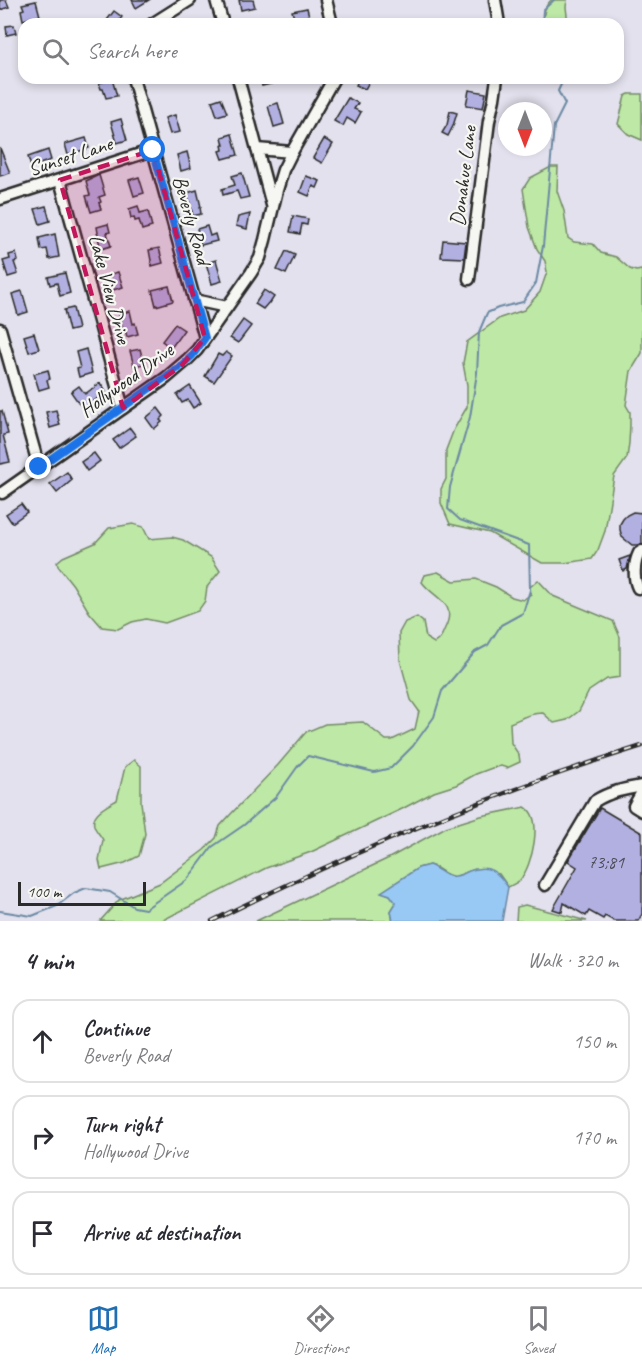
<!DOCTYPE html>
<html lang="en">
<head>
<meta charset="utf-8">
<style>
	body { margin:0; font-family:Caveat,sans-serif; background:#f2f2f3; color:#2b2b33 }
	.compass { position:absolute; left:498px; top:102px; width:54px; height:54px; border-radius:50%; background:#fff; box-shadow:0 3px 9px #0003; rotate:180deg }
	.scale { position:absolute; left:18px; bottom:15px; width:128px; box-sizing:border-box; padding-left:6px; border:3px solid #2b2b2b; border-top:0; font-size:16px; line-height:21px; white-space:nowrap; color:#2b2b2b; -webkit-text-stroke:4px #f6f6f2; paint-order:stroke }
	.stop { position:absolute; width:18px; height:18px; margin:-14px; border:4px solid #1a73e8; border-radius:50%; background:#fff }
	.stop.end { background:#1a73e8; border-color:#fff; box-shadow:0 2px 6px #0008 }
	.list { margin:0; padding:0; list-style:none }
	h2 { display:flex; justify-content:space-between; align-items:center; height:78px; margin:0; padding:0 24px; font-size:26px }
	h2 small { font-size:20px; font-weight:400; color:#7c7c81 }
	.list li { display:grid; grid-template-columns:39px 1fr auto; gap:18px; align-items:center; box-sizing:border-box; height:84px; margin:0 12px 12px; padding:0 12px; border:2px solid #e1e1e2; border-radius:18px }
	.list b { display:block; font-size:22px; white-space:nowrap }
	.list p { margin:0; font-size:20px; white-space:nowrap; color:#7c7c81 }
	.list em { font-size:20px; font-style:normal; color:#7c7c81 }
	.icon { flex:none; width:33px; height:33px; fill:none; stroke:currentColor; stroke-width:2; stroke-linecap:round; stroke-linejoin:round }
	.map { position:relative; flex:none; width:642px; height:921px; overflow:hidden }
	.search { position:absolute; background:#fff; box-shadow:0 3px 9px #0003; left:18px; right:18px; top:18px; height:66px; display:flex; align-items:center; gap:15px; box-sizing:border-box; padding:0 21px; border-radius:18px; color:#7c7c81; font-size:22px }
	.sheet { height:366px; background:#fff }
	nav { display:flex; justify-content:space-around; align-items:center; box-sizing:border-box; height:84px; border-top:2px solid #e1e1e2; background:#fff; font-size:16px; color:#7c7c81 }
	nav a { display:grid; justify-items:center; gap:3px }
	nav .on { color:#1f6fb2 }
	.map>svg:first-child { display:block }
</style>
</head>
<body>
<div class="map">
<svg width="642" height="921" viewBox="0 0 642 921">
	<rect width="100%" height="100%" fill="#e2e1ed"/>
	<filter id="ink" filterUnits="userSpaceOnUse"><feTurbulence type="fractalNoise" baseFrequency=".0167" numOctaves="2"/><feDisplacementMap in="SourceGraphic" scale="12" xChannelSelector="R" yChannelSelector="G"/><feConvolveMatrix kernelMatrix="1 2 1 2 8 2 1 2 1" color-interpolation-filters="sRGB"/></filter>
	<g filter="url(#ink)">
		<g fill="#bde8a5" stroke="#748a68" stroke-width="1.5">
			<path d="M551 0H567L566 7 568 24H543C543 15 544 6 551 0Z"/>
			<path d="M629 94H642V140L628 134 618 124 625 96Z"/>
			<path d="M551 167H558L557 191 564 211 568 238 574 242 593 244 601 253 616 257 630 269 636 271 642 270V353L631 371 626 405 630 412V425L629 443 627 458 614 476 605 531 598 550 592 559 564 563H542L490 533 450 524 441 503V489L446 479V450L454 429 467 407V385L463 363 467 342 500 318 524 310 540 292 547 272 545 261 537 249 529 227 523 189 530 178Z"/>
			<path d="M133 524 143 527 149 539 172 537 183 540 211 557 220 571 207 587 205 601 198 611 165 623 146 619 132 622 118 629 102 627 89 612 73 585 58 566 57 562 63 557 95 543 109 528Z"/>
			<path d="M438 572 454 581 476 579 496 587 512 597 523 600 531 594 530 587 538 580 553 596 613 621 620 637V677L607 679 589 691 579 711 567 720 554 723 543 713C529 713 523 718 510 723L511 743 519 755 520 762 507 768 501 766 492 768 476 774 456 785 434 792 402 809 311 852 266 868 161 921H100L119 900 160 883 204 850 216 838 220 826 230 815 278 765 306 732 325 724 363 722 386 740H392L415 729 419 711 411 700 400 660 399 633 405 622 417 617 423 622 426 638 434 643C441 639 442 635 445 628 458 602 434 599 422 582L425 575Z"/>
			<path d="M134 760 141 766V802L145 834 139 856 125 863 101 869 99 860 103 840C101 836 97 832 95 828 88 814 107 806 117 800L125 767Z"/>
			<path d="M525 807C544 818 532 866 520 880 517 883 512 885 508 887L499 874 475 869 454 877 446 874 435 867 429 865 418 868 382 892 390 895 396 903 391 911 393 921H256L389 858 446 827 481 816Z"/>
			<path d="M525 905 587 921H516L517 907Z"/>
		</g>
		<path fill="#98c8f4" stroke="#6c89a4" stroke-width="1.5" d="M429 865C438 868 446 878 455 876 459 876 465 873 469 871 489 864 497 871 508 887L502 921H393L391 911 396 903 390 895 381 892 418 868Z"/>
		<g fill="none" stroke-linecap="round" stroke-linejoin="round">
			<g stroke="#6c89a4" stroke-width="2">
				<path d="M542 24 543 10 554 0"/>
				<path d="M0 911 32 916 57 906 74 893 86 888 110 892 134 907 145 909 187 880 212 847 244 825 276 797 298 766 308 756 374 772 391 768 413 746 434 717 442 691 475 652 488 645 501 625 523 613 530 590 529 545 460 520 448 509 450 487 470 417 477 373 479 332 487 313 498 308 523 302 536 283 543 246 554 126 565 104 558 91 564 78"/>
			</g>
		</g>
		<g fill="#b2b0e1" stroke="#2b2b2b" stroke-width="1.5">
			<path d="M0 0H6L9 7 0 10Z"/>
			<path d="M132 0H149L136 8Z"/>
			<path d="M239 0H253L255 7 241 10Z"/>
			<path d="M36 1 40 16 23 20 21 10 24 9 22 4Z"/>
			<path d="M307 8 311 24H300L299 17 294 18 292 11Z"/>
			<path d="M114 11 122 17 117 24H104Z"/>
			<path d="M14 25 16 33 7 35 6 26Z"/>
			<path d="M260 78H283V81L262 86Z"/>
			<path d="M359 78H371L365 89 356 85Z"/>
			<path d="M112 79 117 96 106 98 103 89H101L99 83Z"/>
			<path d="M469 90 486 93 483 108 466 105Z"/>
			<path d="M221 98 227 113 217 116 212 101Z"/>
			<path d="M348 98 358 103 354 109 361 112 355 123 347 118 343 126 334 121Z"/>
			<path d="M278 103 284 124 274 127 268 106Z"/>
			<path d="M450 111 457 113 453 126 448 136 442 133 447 125Z"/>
			<path d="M175 115 180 132 170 134 165 118Z"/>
			<path d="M121 119 127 140 117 143 111 122Z"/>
			<path d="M232 134 238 155 223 159 220 151 223 150 222 145H224L222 137Z"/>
			<path d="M86 138 89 148 68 155 65 144Z"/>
			<path d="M324 139 333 144 322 163 313 158Z"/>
			<path d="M0 148 10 173 0 176Z"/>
			<path d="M48 150 51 160 31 167 28 157Z"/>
			<path d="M187 152 191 168 181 171 177 155Z"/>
			<path d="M242 173 249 197 240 199 237 191 223 195 222 189 235 185 232 176Z"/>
			<path d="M99 175 105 195 99 197 101 202 99 203 101 209 91 212 86 196 90 195 86 181Z"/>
			<path d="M306 176 320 181 317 188 313 186 309 196 300 192Z"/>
			<path d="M139 177 144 193 134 196 129 180Z"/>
			<path d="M197 190 201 207H200L201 214 193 216 187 193Z"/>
			<path d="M46 206 50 221 40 224 35 209Z"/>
			<path d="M138 206 140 213 148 211 152 227 142 230 139 220 135 221 134 217 131 218 129 209Z"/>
			<path d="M250 214 247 229 236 226 238 217Z"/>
			<path d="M293 216 308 219 307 225 302 224 300 234 290 232Z"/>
			<path d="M108 224 110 232 107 233 111 246 101 249 97 234 98 233 97 227Z"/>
			<path d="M207 226 210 236 215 234 217 241 201 245 197 229Z"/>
			<path d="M55 234 59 257 49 259 47 249 41 250 39 238Z"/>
			<path d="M443 240 466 242 464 258 441 257Z"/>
			<path d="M159 248 163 263 152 266 149 250Z"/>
			<path d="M286 251 295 255 286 274 277 270Z"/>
			<path d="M16 253 18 261 14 262 18 274 8 277 3 261 10 259 9 255Z"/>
			<path d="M216 260 222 281 212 284 206 263Z"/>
			<path d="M118 272 123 287 113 290 108 275Z"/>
			<path d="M65 273 70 293 60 296 57 283 50 285 48 277Z"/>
			<path d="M169 286 173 301 156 306 152 290Z"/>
			<path d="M264 290 274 297 270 303 269 302 263 309 255 304Z"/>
			<path d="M22 291 28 312 18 315 12 294Z"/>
			<path d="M73 308 78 329 69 331 64 310Z"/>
			<path d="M130 311 133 324 135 323 138 334 127 337 125 329 123 330 119 314Z"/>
			<path d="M243 320 251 326 238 343 230 338Z"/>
			<path d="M175 324 184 330 171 348 162 341Z"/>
			<path d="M34 333 39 349 29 352 24 336Z"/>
			<path d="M86 349 92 373 79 377 77 369 80 368 76 352Z"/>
			<path d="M140 349 144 364 134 366 130 351Z"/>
			<path d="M226 352 232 356 214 382 205 376 218 354 222 356Z"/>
			<path d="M48 370 50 379 47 380 49 387 39 390 34 374Z"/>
			<path d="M100 383 106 392 83 409 71 392 79 386 85 394Z"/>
			<path d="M190 386 201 403 193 408 188 400 182 403 177 395Z"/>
			<path d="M158 408 164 416 160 420 162 422 154 429 146 418Z"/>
			<path d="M56 410 60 425 50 428 46 412Z"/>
			<path d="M0 411H2L8 434 3 435 10 462 0 464Z"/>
			<path d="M130 428 136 436 119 448 113 440Z"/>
			<path d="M94 453 100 461 87 471 81 462Z"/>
			<path d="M67 472 72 480 57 493 50 484Z"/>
			<path d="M21 504 27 512 12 523 6 514Z"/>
			<path d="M633 512 642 513V544L638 545H632L622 537 620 530V524L623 519 627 515Z"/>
			<path d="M630 556 627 569 623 571 619 560Z"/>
			<path d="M600 808 642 833V914L638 921H614L605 916 603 919 589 911 586 916 564 903 562 912 553 909 577 867 568 861Z"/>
		</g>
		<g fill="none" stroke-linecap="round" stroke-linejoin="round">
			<g stroke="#2b2b2b" stroke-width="15">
				<g id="minor">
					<path d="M216 0 223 24"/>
					<path d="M326 0 332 24"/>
					<path d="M495 0 499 24"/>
					<path d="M152 24 190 0"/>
					<path d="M133 78 205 338"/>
					<path d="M238 78 272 205"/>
					<path d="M257 149 292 152"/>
					<path d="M60 180 123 408"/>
					<path d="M0 199 153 150"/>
					<path d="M469 279 489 121 494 99 497 78"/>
					<path d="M194 300 227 307"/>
					<path d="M0 329 39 467"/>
					<path d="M2 493 166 378 187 360 197 350 251 273 260 258 265 240 277 190 283 170 292 152 334 78"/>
					<path d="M638 588C633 578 634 563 639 553L642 551"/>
					<path d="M642 792 634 806 642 811"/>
					<path d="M545 885 595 801C609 792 625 789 642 786"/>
				</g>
			</g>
			<use href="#minor" stroke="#f6f6f2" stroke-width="10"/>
			<g stroke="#2b2b2b" stroke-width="4.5">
				<path id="rail" d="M212 921C351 852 494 792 642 746"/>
			</g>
			<use href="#rail" stroke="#f6f6f2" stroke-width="2" stroke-dasharray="7" stroke-linecap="butt"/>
		</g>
	</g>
	<g fill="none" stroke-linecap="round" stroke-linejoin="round" filter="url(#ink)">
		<path stroke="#1a73e8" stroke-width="8" d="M39 467 177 369 192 356 205 338 153 150"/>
	</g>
	<path fill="#c2185b" fill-opacity="0.2" stroke="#c2185b" stroke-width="4.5" stroke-dasharray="12 8" stroke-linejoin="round" d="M153 150 205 338 182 365 123 408 60 180Z"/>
	<g text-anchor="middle" stroke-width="4.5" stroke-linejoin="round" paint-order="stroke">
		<g font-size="18" fill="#4d4c58">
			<text x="606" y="868">73;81</text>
		</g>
		<g font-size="21" fill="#2b2b2b" stroke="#f6f6f2">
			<text transform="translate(70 156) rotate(-18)" y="7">Sunset Lane</text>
			<text transform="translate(463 176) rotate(-83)" y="7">Donahue Lane</text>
			<text transform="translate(192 220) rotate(74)" y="7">Beverly Road</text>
			<text transform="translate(110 289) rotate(75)" y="7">Lake View Drive</text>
			<text transform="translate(126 380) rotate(-36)" y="7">Hollywood Drive</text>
		</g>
	</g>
</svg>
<svg class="compass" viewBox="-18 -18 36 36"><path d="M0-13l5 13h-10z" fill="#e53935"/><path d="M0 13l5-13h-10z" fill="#7c7c81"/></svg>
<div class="scale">100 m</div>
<div class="stop" style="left:153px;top:150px"></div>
<div class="stop end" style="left:39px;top:467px"></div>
<div class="search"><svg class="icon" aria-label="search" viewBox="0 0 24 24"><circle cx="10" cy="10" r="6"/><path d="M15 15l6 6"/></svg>Search here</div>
</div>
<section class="sheet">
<h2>4 min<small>Walk · 320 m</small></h2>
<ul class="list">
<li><svg class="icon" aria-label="ahead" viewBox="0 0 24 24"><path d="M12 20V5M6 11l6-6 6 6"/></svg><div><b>Continue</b><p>Beverly Road</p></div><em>150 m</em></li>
<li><svg class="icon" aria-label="right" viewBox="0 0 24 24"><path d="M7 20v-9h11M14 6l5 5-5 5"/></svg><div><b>Turn right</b><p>Hollywood Drive</p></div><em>170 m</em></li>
<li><svg class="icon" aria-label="arrive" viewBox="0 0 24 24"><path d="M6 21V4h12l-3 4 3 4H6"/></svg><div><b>Arrive at destination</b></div></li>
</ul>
</section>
<nav>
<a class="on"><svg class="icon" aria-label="map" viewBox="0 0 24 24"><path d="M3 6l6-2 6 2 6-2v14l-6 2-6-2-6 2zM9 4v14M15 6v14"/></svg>Map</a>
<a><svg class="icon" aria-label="directions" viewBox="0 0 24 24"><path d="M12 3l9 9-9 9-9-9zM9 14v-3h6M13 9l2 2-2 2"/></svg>Directions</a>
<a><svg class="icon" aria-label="saved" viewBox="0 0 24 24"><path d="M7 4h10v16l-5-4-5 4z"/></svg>Saved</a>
</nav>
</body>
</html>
